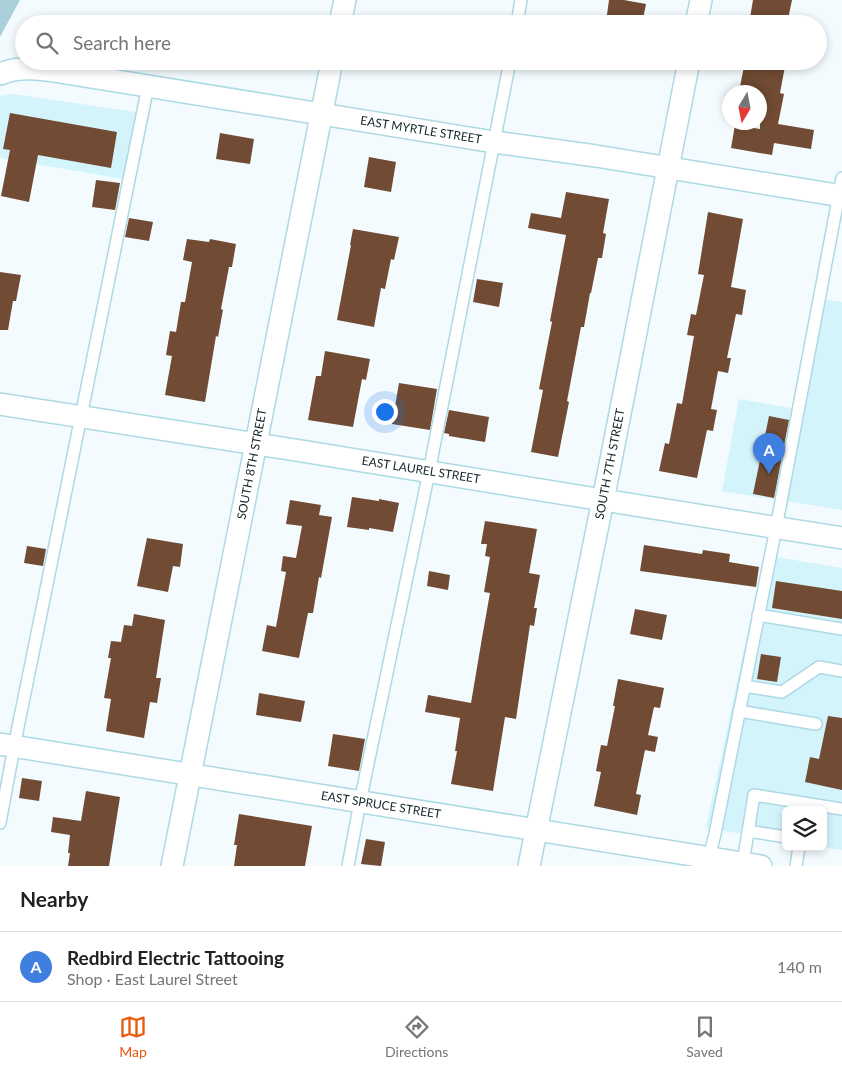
<!DOCTYPE html>
<html lang="en">
<head>
<meta charset="utf-8">
<style>
	body { margin:0; font-family:Lato,sans-serif; background:#f2f2f2; color:#202124 }
	.controls { position:absolute; right:15px; bottom:15px; display:grid; overflow:hidden; border-radius:8px; box-shadow:0 2px 8px #0003 }
	.controls button { width:45px; height:45px; display:grid; place-items:center; padding:0; border:0; border-bottom:1px solid #e0e0e0; background:#fff; color:#202124; font:25px sans-serif }
	.compass { position:absolute; left:722px; top:85px; width:45px; height:45px; border-radius:50%; background:#fff; box-shadow:0 2px 8px #0003; rotate:190deg }
	.you { position:absolute; left:384px; top:411px; width:18px; height:18px; margin:-12px; border:4px solid #fff; border-radius:50%; background:#1a73e8; box-shadow:0 0 0 8px #1a73e833 }
	.badge { display:grid; place-items:center; width:32px; height:32px; border-radius:50%; background:#ea580c; color:#fff; font-size:16px; font-weight:700 }
	.pin { position:absolute; translate:-50% -41px; filter:drop-shadow(0 1px 2px #0008) }
	.pin::after { content:''; position:absolute; top:26px; width:18px; height:15px; background:inherit; clip-path:polygon(0 0,100% 0,50% 100%) }
	.list { margin:0; padding:0; list-style:none }
	h2 { display:flex; justify-content:space-between; align-items:center; height:65px; margin:0; padding:0 20px; font-size:21px }
	h2 small { font-size:16px; font-weight:400; color:#757577 }
	.list li { display:grid; grid-template-columns:32px 1fr auto; gap:15px; align-items:center; box-sizing:border-box; height:70px; padding:0 20px; border-top:1px solid #e0e0e0 }
	.list b { display:block; font-size:19px; white-space:nowrap }
	.list p { margin:0; font-size:16px; white-space:nowrap; color:#757577 }
	.list em { font-size:16px; font-style:normal; color:#757577 }
	.icon { flex:none; width:28px; height:28px; fill:none; stroke:currentColor; stroke-width:2; stroke-linecap:round; stroke-linejoin:round }
	.map { position:relative; flex:none; width:842px; height:866px; overflow:hidden }
	.search { position:absolute; background:#fff; box-shadow:0 2px 8px #0003; left:15px; right:15px; top:15px; height:55px; display:flex; align-items:center; gap:12px; box-sizing:border-box; padding:0 18px; border-radius:28px; color:#757577; font-size:19px }
	.sheet { height:135px; background:#fff }
	nav { display:flex; justify-content:space-around; align-items:center; box-sizing:border-box; height:70px; border-top:1px solid #e0e0e0; background:#fff; font-size:14px; color:#757577 }
	nav a { display:grid; justify-items:center; gap:2px }
	nav .on { color:#ea580c }
	.map>svg:first-child { display:block }
</style>
</head>
<body>
<div class="map">
<svg width="842" height="866" viewBox="0 0 842 866">
	<rect width="100%" height="100%" fill="#f3fbfe"/>
	<g fill="#d4f4fc">
		<path d="M13 94 136 112 123 179 0 158V96Z"/>
		<path d="M813 297 842 302V510L722 491 739 399 792 408Z"/>
		<path d="M764 555 842 568V850L823 847V810H786V841L706 828Z"/>
	</g>
	<path fill="#a9cfd8" d="M0 0H20L0 37Z"/>
	<g fill="#714b33">
		<path d="M609 0H624L646 4 642 24H616L606 22Z"/>
		<path d="M753 0H792L787 24H749Z"/>
		<path d="M745 61H786L780 93 784 94 778 124 814 130 811 149 774 143 772 155 731 148 735 125 760 129V92H739Z"/>
		<path d="M10 113 117 132 111 168 38 155 29 202 1 196 10 150 3 149Z"/>
		<path d="M220 133 254 139 250 164 216 159Z"/>
		<path d="M369 157 396 162 391 192 364 187Z"/>
		<path d="M96 180 120 183 115 210 92 207Z"/>
		<path d="M566 192 609 199 603 233 606 234 602 258H598L591 293H590L584 327H581L567 401 569 402 558 457 531 452 543 390 539 389 552 322 550 321 566 235 528 228 531 213 561 218Z"/>
		<path d="M708 212 743 219 731 287 746 290 742 315 736 314 727 358H731L728 373 718 371 711 409 717 410 713 431 707 430 697 478 659 471 665 443 669 444 677 403 682 404 694 336 687 335 691 314 696 315 704 275 698 274Z"/>
		<path d="M129 218 153 222 149 241 125 237Z"/>
		<path d="M353 229 399 237 394 260 391 259 385 289 381 288 374 327 337 320 351 245H350Z"/>
		<path d="M187 239 209 242 210 239 236 244 232 267H229L221 309 223 310 218 337 216 336 205 402 165 395 172 356 166 355 170 331 176 332 181 302H185L192 262 183 260Z"/>
		<path d="M0 272 21 275 16 301H13L8 330H0Z"/>
		<path d="M477 279 503 283 499 307 473 302Z"/>
		<path d="M325 351 370 359 366 380 362 379 353 427 308 420 316 376H321Z"/>
		<path d="M399 383 437 389 430 430 392 424Z"/>
		<path d="M449 410 489 417 485 442 449 436V434L444 433Z"/>
		<path d="M769 416 789 420 774 498 753 494Z"/>
		<path d="M352 497 379 501V499L399 503 393 532 369 528V530L347 527Z"/>
		<path d="M290 500 321 505 319 515 332 517 321 578 319 577 313 613H308L299 658 262 651 267 625 276 627 286 572 281 571 283 556 296 558 302 526 286 524Z"/>
		<path d="M485 521 537 529 529 573 540 575 534 608H537L534 626 530 625 516 719 505 717 493 791 451 784 457 751H455L460 718 425 712 428 695 471 703 482 638 490 593 484 592 490 557 485 556 487 544H481Z"/>
		<path d="M147 538 183 544 180 567 173 566 168 592 137 586Z"/>
		<path d="M644 545 702 554 703 550 730 554 729 562 759 567 756 587 640 571Z"/>
		<path d="M27 546 46 549 43 566 24 563Z"/>
		<path d="M429 571 450 575 448 590 427 586Z"/>
		<path d="M776 581 842 591V619L772 608Z"/>
		<path d="M635 609 667 615 662 640 630 634Z"/>
		<path d="M134 614 165 620 156 678H161L157 703 150 702 144 738 106 731 111 699 104 698 111 658H108L111 641 121 642 124 625 132 626Z"/>
		<path d="M761 654 781 657 777 682 757 679Z"/>
		<path d="M618 679 664 688 660 708 654 707 648 735 658 737 655 752 645 750 636 794 641 795 637 815 594 806 601 772 596 771 601 745 607 746 615 706H613Z"/>
		<path d="M259 693 305 701 301 722 256 715Z"/>
		<path d="M828 716 842 718V790L805 782 810 757 819 759Z"/>
		<path d="M333 734 365 739 359 771 328 766Z"/>
		<path d="M22 778 42 781 39 801 19 798Z"/>
		<path d="M86 791 120 797 109 866H68L70 853H68L70 835 51 832 53 817 81 821Z"/>
		<path d="M239 814 312 826 305 866H234L237 845H234Z"/>
		<path d="M366 839 385 842 381 866 361 864Z"/>
	</g>
	<g fill="none" stroke-linecap="round" stroke-linejoin="round">
		<g stroke="#add9e4" stroke-width="14">
			<g id="service">
				<path d="M517 24 521 0"/>
				<path d="M758 615 842 629"/>
				<path d="M744 686 782 692 819 667 842 671"/>
				<path d="M739 711 816 724"/>
				<path d="M0 823 14 747 148 86"/>
				<path d="M748 831 786 837"/>
				<path d="M708 861 715 834 776 528 842 178"/>
				<path d="M743 863 754 795 842 809"/>
				<path d="M348 866 360 802 429 472 510 61"/>
				<path d="M796 866 799 847"/>
			</g>
		</g>
		<g stroke="#add9e4" stroke-width="24">
			<g id="minor">
				<path d="M340 24 345 0"/>
				<path d="M696 24 701 0"/>
				<path d="M0 74C20 66 40 69 61 72L494 142 596 156 842 196"/>
				<path d="M0 404 289 449 603 500 842 538"/>
				<path d="M0 744 761 866"/>
				<path d="M172 866 332 61"/>
				<path d="M529 866 609 470 689 61"/>
			</g>
		</g>
		<use href="#service" stroke="#fff" stroke-width="11"/>
		<use href="#minor" stroke="#fff" stroke-width="21"/>
	</g>
	<g text-anchor="middle" stroke-width="5" stroke-linejoin="round" paint-order="stroke">
		<g font-size="12" fill="#132428" stroke="#fff">
			<text transform="translate(421 130) rotate(9)" y="4">EAST MYRTLE STREET</text>
			<text transform="translate(252 464) rotate(-79)" y="4">SOUTH 8TH STREET</text>
			<text transform="translate(610 464) rotate(-79)" y="4">SOUTH 7TH STREET</text>
			<text transform="translate(421 470) rotate(9)" y="4">EAST LAUREL STREET</text>
			<text transform="translate(381 805) rotate(9)" y="4">EAST SPRUCE STREET</text>
		</g>
	</g>
</svg>
<div class="controls">
<button><svg class="icon" aria-label="layers" viewBox="0 0 24 24"><path d="M12 4l9 5-9 5-9-5zM3 14l9 5 9-5"/></svg></button>
</div>
<svg class="compass" viewBox="-18 -18 36 36"><path d="M0-13l5 13h-10z" fill="#e53935"/><path d="M0 13l5-13h-10z" fill="#757577"/></svg>
<div class="you"></div>
<div class="pin badge" style="left:769px;top:474px;background:#3f7fe0">A</div>
<div class="search"><svg class="icon" aria-label="search" viewBox="0 0 24 24"><circle cx="10" cy="10" r="6"/><path d="M15 15l6 6"/></svg>Search here</div>
</div>
<section class="sheet">
<h2>Nearby<small></small></h2>
<ul class="list">
<li><span class="badge" style="background:#3f7fe0">A</span><div><b>Redbird Electric Tattooing</b><p>Shop · East Laurel Street</p></div><em>140 m</em></li>
</ul>
</section>
<nav>
<a class="on"><svg class="icon" aria-label="map" viewBox="0 0 24 24"><path d="M3 6l6-2 6 2 6-2v14l-6 2-6-2-6 2zM9 4v14M15 6v14"/></svg>Map</a>
<a><svg class="icon" aria-label="directions" viewBox="0 0 24 24"><path d="M12 3l9 9-9 9-9-9zM9 14v-3h6M13 9l2 2-2 2"/></svg>Directions</a>
<a><svg class="icon" aria-label="saved" viewBox="0 0 24 24"><path d="M7 4h10v16l-5-4-5 4z"/></svg>Saved</a>
</nav>
</body>
</html>
